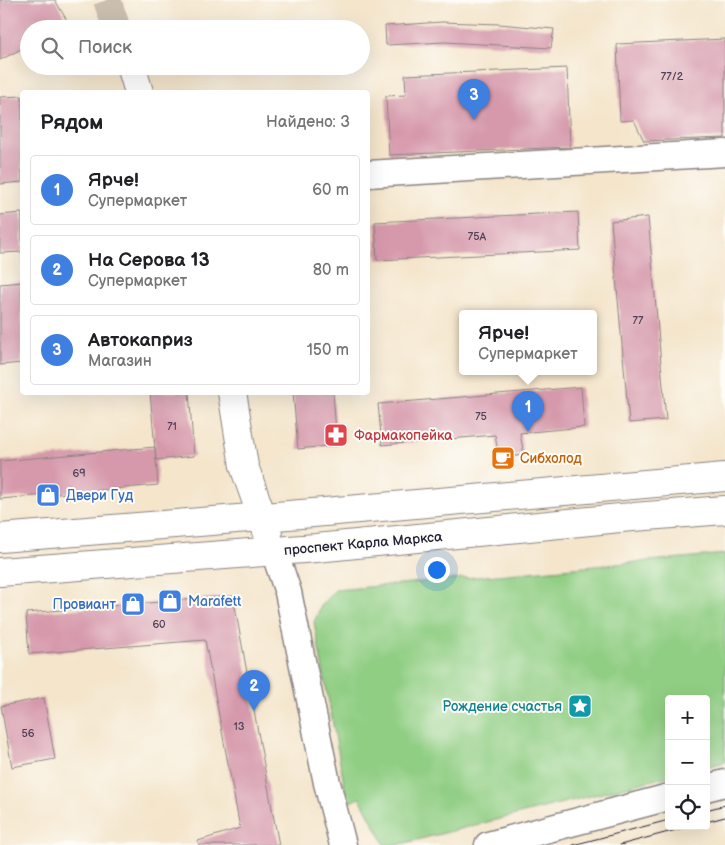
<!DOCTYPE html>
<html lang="ru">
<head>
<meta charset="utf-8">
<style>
	body { margin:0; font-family:"Balsamiq Sans",sans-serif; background:#f2f2f2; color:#202124 }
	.controls { position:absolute; right:15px; bottom:15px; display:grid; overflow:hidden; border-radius:5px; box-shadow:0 5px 20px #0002 }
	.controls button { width:45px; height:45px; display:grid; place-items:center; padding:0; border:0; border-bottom:1px solid #e0e0e0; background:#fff; color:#202124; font:25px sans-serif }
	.you { position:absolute; left:436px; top:569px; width:18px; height:18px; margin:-12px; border:4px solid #fff; border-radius:50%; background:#1a73e8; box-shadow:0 0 0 8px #1a73e833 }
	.badge { display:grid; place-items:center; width:32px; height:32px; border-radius:50%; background:#c8321e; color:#fff; font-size:16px; font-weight:700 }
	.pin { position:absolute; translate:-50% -41px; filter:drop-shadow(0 1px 2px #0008) }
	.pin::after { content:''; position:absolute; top:26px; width:18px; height:15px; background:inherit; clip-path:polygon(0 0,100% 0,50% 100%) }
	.popup { position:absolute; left:459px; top:310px; width:138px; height:65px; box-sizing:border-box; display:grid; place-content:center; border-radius:5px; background:#fff; filter:drop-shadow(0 1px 4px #0005); font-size:16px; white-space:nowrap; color:#757577 }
	.popup b { font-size:19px; color:#202124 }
	.popup::after { content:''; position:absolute; left:50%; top:100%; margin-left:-10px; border:10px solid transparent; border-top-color:#fff }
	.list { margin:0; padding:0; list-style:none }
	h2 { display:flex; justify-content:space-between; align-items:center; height:65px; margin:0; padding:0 20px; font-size:21px }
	h2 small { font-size:16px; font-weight:400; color:#757577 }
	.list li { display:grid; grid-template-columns:32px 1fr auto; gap:15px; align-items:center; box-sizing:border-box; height:70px; margin:0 10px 10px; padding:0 10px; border:1px solid #e0e0e0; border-radius:5px }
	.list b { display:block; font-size:19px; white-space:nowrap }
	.list p { margin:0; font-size:16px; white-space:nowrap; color:#757577 }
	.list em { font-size:16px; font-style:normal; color:#757577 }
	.icon { flex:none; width:28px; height:28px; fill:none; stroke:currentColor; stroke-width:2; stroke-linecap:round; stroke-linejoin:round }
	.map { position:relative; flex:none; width:725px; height:845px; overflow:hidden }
	.search { position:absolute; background:#fff; box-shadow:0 5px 20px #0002; left:20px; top:20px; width:350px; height:55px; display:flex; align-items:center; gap:12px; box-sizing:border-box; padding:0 18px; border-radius:28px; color:#757577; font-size:19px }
	.panel { position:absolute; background:#fff; box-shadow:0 5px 20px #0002; left:20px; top:90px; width:350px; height:305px; border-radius:5px }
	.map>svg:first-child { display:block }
</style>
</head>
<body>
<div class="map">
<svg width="725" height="845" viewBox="0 0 725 845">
	<rect width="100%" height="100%" fill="#fdfcf7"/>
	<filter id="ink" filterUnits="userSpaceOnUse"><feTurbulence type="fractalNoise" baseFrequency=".02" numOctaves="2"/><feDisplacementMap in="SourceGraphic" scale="10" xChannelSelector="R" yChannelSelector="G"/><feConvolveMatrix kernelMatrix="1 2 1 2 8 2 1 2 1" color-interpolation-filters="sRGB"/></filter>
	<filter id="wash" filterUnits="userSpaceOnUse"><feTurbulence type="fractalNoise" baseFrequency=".0096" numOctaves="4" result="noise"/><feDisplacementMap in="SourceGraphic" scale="20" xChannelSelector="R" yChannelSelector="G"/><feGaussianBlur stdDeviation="1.12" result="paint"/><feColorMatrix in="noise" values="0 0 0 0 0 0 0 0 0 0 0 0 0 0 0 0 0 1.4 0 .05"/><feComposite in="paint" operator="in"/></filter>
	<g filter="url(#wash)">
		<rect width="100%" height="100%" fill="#f4e5cb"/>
		<path fill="#90ce83" stroke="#59785f" d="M725 554V762L706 767V699H669V776L397 845H385L360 798 350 802 347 800 314 622 322 604 335 590Z"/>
		<g id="blocks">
			<g fill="#d699ab">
				<path d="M0 0H55L69 24 60 29H29V45L0 60Z"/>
				<path d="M442 22 499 24 554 29 551 48 445 42 386 45 385 26Z"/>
				<path d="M725 39V138L644 141 634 120 620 121 617 44Z"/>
				<path d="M567 68 570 147 389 155 386 96 406 95 405 75Z"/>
				<path d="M22 96V182L0 184V97Z"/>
				<path d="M578 212 580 250 377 260 375 222Z"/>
				<path d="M22 213V252L0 253V215Z"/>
				<path d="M648 217 666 420 629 423 611 221Z"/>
				<path d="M22 282V363L0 365V284Z"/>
				<path d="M581 387 584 427 520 433 524 455 499 458 495 435 382 445 378 404Z"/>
				<path d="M150 392H189L194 456 156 460Z"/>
				<path d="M293 392H333L337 445 298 449Z"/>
				<path d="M155 447 158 485 0 499V461Z"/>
				<path d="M233 596 273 814 279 845H199L198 841 240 828 205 640 29 654 26 613Z"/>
				<path d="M44 698 55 759 12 767 1 706Z"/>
			</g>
		</g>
	</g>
	<g filter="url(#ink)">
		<use href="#blocks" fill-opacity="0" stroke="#8b8483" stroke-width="1"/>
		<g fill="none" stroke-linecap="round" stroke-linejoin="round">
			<path stroke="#cabeae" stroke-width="28" stroke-dasharray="28 14" stroke-linecap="butt" d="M107 0 117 29"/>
			<g stroke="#8b8483" stroke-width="29">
				<g id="minor">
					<path d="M368 174 725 153"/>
					<path d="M274 551 288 592 327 783 343 845"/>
					<path d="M706 788 725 783"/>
					<path d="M488 845 669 797"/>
				</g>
			</g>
			<g stroke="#8b8483" stroke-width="30">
				<g id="major">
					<path d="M131 66 139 92"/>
					<path d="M232 392 244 466 268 534"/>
					<path d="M0 538 313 513 725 477"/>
					<path d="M0 572 316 548 620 518 725 510"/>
				</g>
			</g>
			<use href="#minor" stroke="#fff" stroke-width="26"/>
			<use href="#major" stroke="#fff" stroke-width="28"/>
			<g stroke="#22223b" stroke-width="1">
				<path d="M706 810 725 805"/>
				<path d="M706 822 725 817"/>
				<path d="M573 845 669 820"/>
				<path d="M620 845 691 826"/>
			</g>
		</g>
	</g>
	<defs>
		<g id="pharmacy-square" transform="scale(1.25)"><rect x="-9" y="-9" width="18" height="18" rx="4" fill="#e0444e" stroke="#fdfcf7"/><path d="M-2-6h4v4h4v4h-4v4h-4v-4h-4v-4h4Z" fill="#fff"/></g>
		<g id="cafe-square" transform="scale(1.25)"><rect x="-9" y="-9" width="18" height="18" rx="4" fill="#e8710a" stroke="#fdfcf7"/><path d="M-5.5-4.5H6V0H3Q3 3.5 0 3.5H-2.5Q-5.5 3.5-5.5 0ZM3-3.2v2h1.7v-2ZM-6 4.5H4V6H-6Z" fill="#fff"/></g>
		<g id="shop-square" transform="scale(1.25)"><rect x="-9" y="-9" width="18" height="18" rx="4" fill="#3f7fe0" stroke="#fdfcf7"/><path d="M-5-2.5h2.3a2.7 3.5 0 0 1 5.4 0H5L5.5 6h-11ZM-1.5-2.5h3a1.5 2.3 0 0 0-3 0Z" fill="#fff"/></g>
		<g id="sight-square" transform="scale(1.25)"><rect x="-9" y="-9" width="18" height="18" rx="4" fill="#0f9aa8" stroke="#fdfcf7"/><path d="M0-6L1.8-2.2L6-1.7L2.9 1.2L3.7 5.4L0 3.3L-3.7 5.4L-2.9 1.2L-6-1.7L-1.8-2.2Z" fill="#fff"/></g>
	</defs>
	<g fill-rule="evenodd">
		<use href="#pharmacy-square" x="336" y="435"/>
		<use href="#cafe-square" x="503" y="458"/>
		<use href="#shop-square" x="48" y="495"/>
		<use href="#shop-square" x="170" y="601"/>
		<use href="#shop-square" x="133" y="604"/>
		<use href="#sight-square" x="580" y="706"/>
	</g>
	<g text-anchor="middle" stroke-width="4" stroke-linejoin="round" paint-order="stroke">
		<g font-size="11" fill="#4f4057">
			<text x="672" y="80">77/2</text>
			<text x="477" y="240">75А</text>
			<text x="638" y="324">77</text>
			<text x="481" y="420">75</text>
			<text x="172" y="430">71</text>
			<text x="79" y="477">69</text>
			<text x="159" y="628">60</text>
			<text x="239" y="730">13</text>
			<text x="28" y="737">56</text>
		</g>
		<g font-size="14" fill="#be3a42" stroke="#fdfcf7" text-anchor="start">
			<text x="354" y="440">Фармакопейка</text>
		</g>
		<g font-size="14" fill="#c56008" stroke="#fdfcf7" text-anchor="start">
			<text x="520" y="463">Сибхолод</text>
		</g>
		<g font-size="14" fill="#366cbe" stroke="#fdfcf7" text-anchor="start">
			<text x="66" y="500">Двери Гуд</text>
			<text x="188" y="606">Marafett</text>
			<text x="116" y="609" text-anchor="end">Провиант</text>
		</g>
		<g font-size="14" fill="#22223b" stroke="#fdfcf7">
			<text transform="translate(363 543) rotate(-5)" y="5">проспект Карла Маркса</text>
		</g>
		<g font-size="14" fill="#0d838f" stroke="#fdfcf7" text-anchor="end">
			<text x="562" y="711">Рождение счастья</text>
		</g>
	</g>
</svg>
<div class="controls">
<button>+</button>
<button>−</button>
<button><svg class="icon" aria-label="locate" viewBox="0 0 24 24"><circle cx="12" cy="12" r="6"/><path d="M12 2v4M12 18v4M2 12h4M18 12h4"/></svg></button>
</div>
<div class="you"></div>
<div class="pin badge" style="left:528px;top:432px;background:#3f7fe0">1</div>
<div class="popup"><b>Ярче!</b>Супермаркет</div>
<div class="pin badge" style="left:254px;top:711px;background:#3f7fe0">2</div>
<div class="pin badge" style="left:474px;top:120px;background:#3f7fe0">3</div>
<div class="search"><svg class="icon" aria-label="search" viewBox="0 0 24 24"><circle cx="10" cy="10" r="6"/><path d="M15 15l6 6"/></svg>Поиск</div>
<section class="panel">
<h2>Рядом<small>Найдено: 3</small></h2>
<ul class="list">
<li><span class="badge" style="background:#3f7fe0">1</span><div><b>Ярче!</b><p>Супермаркет</p></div><em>60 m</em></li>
<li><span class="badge" style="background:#3f7fe0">2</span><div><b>На Серова 13</b><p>Супермаркет</p></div><em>80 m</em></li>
<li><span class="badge" style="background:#3f7fe0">3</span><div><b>Автокаприз</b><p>Магазин</p></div><em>150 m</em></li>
</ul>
</section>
</div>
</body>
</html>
